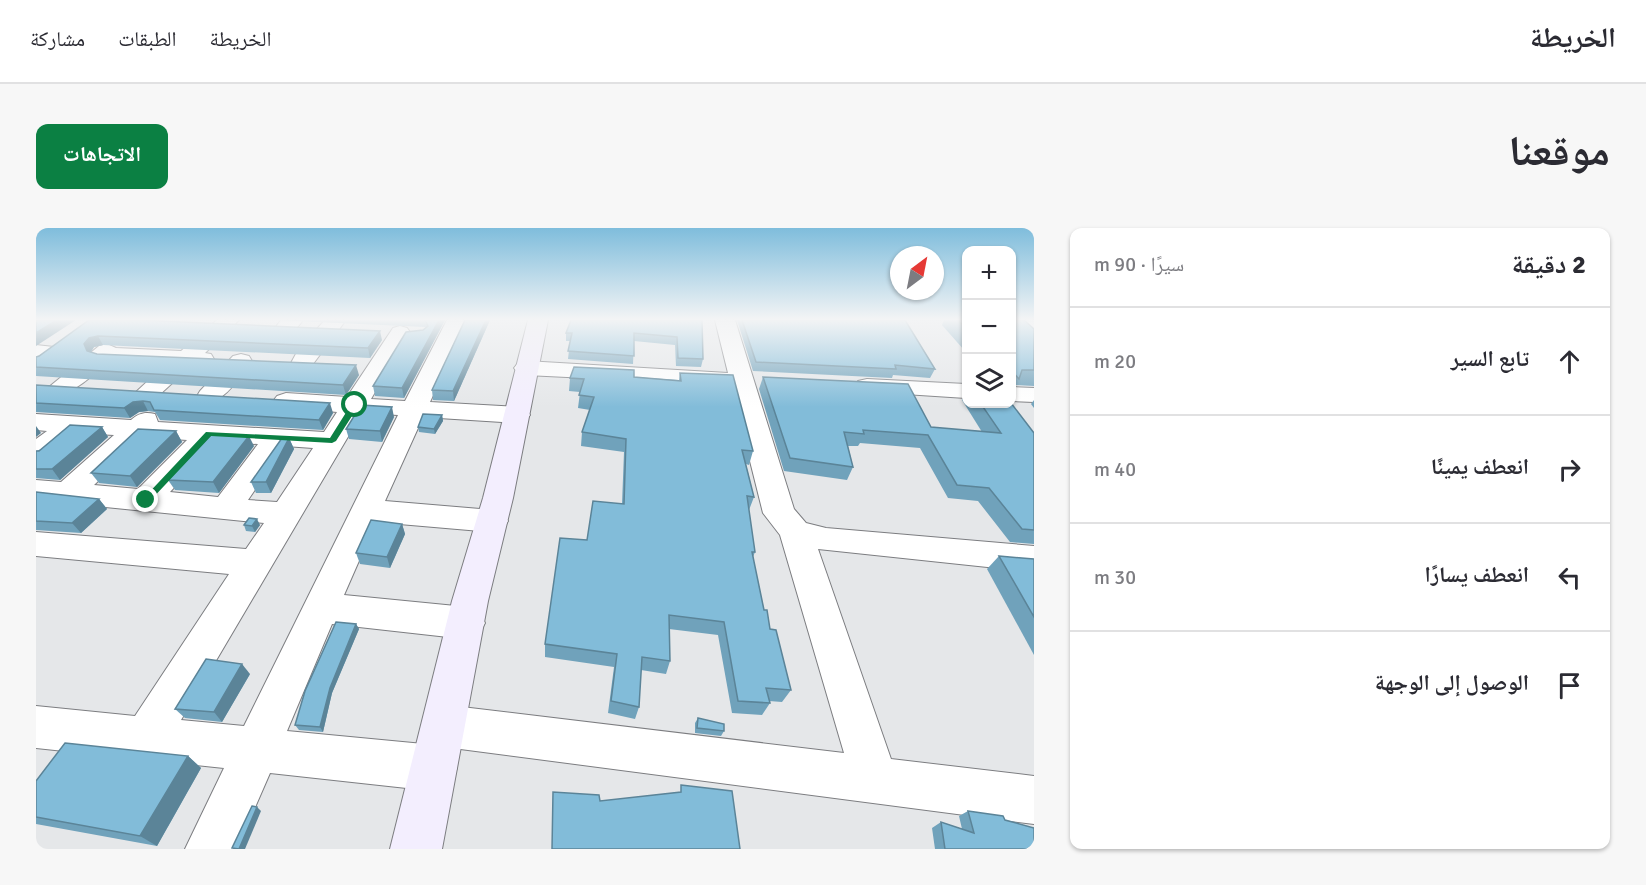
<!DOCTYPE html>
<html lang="ar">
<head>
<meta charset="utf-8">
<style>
	body { margin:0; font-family:Signika,"Noto Naskh Arabic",sans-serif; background:#f7f7f7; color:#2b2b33; direction:rtl }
	.controls { position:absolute; right:18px; top:18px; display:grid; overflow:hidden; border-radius:12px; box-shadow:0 2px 4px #0004 }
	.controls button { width:54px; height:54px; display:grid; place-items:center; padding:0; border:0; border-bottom:2px solid #e1e1e2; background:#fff; color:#2b2b33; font:30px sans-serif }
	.compass { position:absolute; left:854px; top:18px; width:54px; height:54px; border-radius:50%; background:#fff; box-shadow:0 2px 4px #0004; rotate:32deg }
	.stop { position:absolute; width:18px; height:18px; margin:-14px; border:4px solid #0b8043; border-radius:50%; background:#fff }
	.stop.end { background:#0b8043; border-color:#fff; box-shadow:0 2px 6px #0008 }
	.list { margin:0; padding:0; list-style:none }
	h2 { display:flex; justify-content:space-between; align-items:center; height:78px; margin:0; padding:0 24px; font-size:26px }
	h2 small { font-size:20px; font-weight:400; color:#7c7c81 }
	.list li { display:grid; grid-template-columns:39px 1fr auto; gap:18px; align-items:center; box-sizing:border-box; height:108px; padding:0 24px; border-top:2px solid #e1e1e2 }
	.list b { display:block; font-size:22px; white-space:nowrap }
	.list em { font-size:20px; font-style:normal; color:#7c7c81 }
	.icon { flex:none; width:33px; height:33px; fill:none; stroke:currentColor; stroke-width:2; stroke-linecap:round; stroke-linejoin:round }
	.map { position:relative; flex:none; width:998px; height:621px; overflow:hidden; direction:ltr; border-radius:12px }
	header { display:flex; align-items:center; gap:36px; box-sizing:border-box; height:84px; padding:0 30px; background:#fff; border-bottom:2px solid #e1e1e2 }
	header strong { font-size:28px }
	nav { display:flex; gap:33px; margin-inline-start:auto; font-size:21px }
	.intro { display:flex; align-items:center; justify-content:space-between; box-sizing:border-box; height:144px; padding:0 36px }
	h1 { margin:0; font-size:42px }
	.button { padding:15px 27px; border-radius:12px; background:#0b8043; color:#fff; font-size:21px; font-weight:700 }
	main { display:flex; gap:36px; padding:0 36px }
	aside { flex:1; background:#fff; border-radius:12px; box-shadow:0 2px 4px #0004 }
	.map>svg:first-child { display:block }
</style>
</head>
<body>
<header>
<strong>الخريطة</strong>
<nav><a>الخريطة</a><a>الطبقات</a><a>مشاركة</a></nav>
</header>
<div class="intro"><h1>موقعنا</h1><a class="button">الاتجاهات</a></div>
<main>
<aside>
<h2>2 دقيقة<small>سيرًا · 90 m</small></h2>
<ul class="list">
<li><svg class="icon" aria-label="ahead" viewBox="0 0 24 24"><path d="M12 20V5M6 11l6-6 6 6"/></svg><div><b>تابع السير</b></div><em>20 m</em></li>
<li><svg class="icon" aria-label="right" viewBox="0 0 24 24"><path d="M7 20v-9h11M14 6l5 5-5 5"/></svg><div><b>انعطف يمينًا</b></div><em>40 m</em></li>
<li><svg class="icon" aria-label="left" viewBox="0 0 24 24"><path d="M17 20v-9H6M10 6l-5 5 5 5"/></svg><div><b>انعطف يسارًا</b></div><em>30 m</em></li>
<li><svg class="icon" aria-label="arrive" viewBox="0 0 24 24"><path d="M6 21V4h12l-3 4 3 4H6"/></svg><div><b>الوصول إلى الوجهة</b></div></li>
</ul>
</aside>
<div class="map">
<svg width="998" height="621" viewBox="0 0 998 621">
	<rect width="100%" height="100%" fill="#e5e7e9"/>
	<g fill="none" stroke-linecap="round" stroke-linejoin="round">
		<g stroke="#7c7d80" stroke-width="2">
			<g id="street">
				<path d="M181 92H203L169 125 175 126 178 131 175 136 156 137 121 169 112 171 103 169 100 164 130 136 72 133C57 146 38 169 16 164L13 159 63 118 71 116 80 120 145 123Z"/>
				<path d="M245 92H267C260 102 254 107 242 104L239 100Z"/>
				<path d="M289 92H310L274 140 266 142 258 140 255 135 262 122Z"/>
				<path d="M411 92H431L394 174 481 179 490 182 494 187 490 192 481 195 387 189 349 273 456 282 467 285 472 293 467 301 456 304 340 294 308 367 430 379 443 384 449 395 443 406 430 411 296 396 251 503 398 517 414 524 421 540 414 556 398 563 234 545 201 621H149L188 540 0 520V478L99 488 193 346 0 328V304L210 321 228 295 0 272V252L25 254 78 207 41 205 10 231 0 234V211L11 203 0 202V186L95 192C103 185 109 184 119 186L122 194 288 204 301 184 241 178 237 173 241 168 250 165 311 169 357 100 364 98 371 100 374 104 335 171 369 173ZM326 185 362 187 208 498 145 492ZM108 209 151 212 102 261 58 257ZM180 214 222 216 182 269 134 264ZM249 218 277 220 241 274 212 272Z"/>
				<path d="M679 92H699L758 281 770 295 790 300 998 318V344L782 321 855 531 998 548V596L409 519 393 513 387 498 393 483 409 477 808 525 744 307 727 285 695 157 490 147 482 145 478 140 482 135 490 133 692 145Z"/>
				<path d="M979 92H998V105L991 103Z"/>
				<path d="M0 117 18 119 21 124 18 129 0 131Z"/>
				<path d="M205 126 213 128 216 133 213 138C200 153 186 179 164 173L161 168 164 163 197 128Z"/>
				<path d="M831 151 930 156V170L822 163 819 158 822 153Z"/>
				<path d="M975 159 998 160V174L975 173Z"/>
			</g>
		</g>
		<g stroke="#7c7d80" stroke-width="2">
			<path id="secondary" d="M492 92H512L477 270 452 373 406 621H354L416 373 447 270Z"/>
		</g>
		<use href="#street" fill="#fff" fill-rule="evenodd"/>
		<use href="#secondary" fill="#f3eefe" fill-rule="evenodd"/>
	</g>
	<g fill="#70a2bb">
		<path d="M53 92 346 112 334 130 67 117 58 119 55 124 61 126 323 147 310 167 0 148V129L3 128Z"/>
		<path d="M238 92H409L368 170 339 168 337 158 390 99Z"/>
		<path d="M429 92H454L418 173 397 172 396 162Z"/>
		<path d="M666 92 667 131 665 139 640 138 639 117 598 113 597 136 532 131 534 113H530V105Z"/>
		<path d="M701 92H869L899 141 894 150 857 147 856 150 717 143Z"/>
		<path d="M908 92H930V122H928L906 97Z"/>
		<path d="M975 92 998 101V158L979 157 975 163Z"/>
		<path d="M644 145 717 223 713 237 710 236 718 269 713 282 719 324 717 329 728 382 755 462 746 474 733 473 734 475 726 487 696 485 682 407 633 401 634 433 630 446 605 442 603 479 599 491 572 485 578 439 509 429V416L551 312 586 276 588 224 545 218 546 204 554 182 542 180 544 164 533 163 534 150 598 149 643 152Z"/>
		<path d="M727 149 895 199 946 204 926 172 930 165V176H975L998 205V316L974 314 942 273 912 270 884 220 824 215 822 218H812L817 239 811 252 748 243 723 161Z"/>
		<path d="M0 157 297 185 287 202 124 192 119 184 112 183 103 184 94 190 0 184Z"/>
		<path d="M998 172V180L995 176Z"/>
		<path d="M406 187 407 193 399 206 383 204 382 199Z"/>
		<path d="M358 189 346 214 313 211 310 201Z"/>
		<path d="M66 199 72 209 24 252 0 250V223Z"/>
		<path d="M140 203 146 214 101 259 63 255 55 245Z"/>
		<path d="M253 210 258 221 235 265H220L215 254Z"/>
		<path d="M218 218 183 265 139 262 132 252Z"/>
		<path d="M0 264 63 271 71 281 45 305 0 302Z"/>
		<path d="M366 296 369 306 354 340 324 336 320 325Z"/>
		<path d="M208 297H224L219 304 210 303Z"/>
		<path d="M963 328 998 331V427L951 341Z"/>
		<path d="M320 396 323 401 296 465 287 504 263 502 259 497Z"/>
		<path d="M214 446 186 494 149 490 139 481Z"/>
		<path d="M662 490 688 503 685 508 659 505V495Z"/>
		<path d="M152 528 165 540 121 618 0 596V553Z"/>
		<path d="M932 583 969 592 998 621H899L896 600 905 594 926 601 923 588Z"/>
	</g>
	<g fill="#5b8498">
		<path d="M21 92H40L0 118V105Z"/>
		<path d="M403 92H409L368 170 366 160Z"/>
		<path d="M450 92H454L418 173 417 163Z"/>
		<path d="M344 103 346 112 334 130 332 120Z"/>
		<path d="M62 108 67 117 58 119 54 125 51 123 48 116 53 110Z"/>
		<path d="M320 137 323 147 310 167 307 157Z"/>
		<path d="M107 173 112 183 103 184 94 190 88 180 97 174Z"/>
		<path d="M294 175 297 185 287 202 283 192Z"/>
		<path d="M356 179 358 189 346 214 344 203Z"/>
		<path d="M406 187 407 193 399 206 398 201Z"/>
		<path d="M0 198 5 205 0 209Z"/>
		<path d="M66 199 72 209 24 252 16 241Z"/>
		<path d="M140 203 146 214 101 259 94 248Z"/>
		<path d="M213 208 218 218 183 265 177 254Z"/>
		<path d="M253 210 258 221 235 265 230 254Z"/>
		<path d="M63 271 71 281 45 305 36 295Z"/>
		<path d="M221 291 224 297 219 304 216 298Z"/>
		<path d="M366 296 369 306 354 340 351 329Z"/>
		<path d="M320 396 323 401 296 465 287 504 284 499 294 460Z"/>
		<path d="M206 436 214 446 186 494 178 484Z"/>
		<path d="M152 528 165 540 121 618 104 608Z"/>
		<path d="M221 579 225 583 209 621H203Z"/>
	</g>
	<g fill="#82bcd9" stroke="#5b8498" stroke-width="1.5">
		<path d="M0 92H21L0 105Z"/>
		<path d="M53 92H102L344 103 332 120 62 108 53 110 48 116 51 123 61 126 320 137 307 157 0 139V129L3 128Z"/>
		<path d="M389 92H403L366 160 337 158 370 104 387 102 392 98Z"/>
		<path d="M429 92H450L417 163 396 162Z"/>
		<path d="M535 92H666L667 131 642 130 641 109 598 105V128L532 123 536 105H530Z"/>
		<path d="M706 92H869L899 141 859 137 860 141 720 134Z"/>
		<path d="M922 92H930V100Z"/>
		<path d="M975 92H988L998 101V142H986L983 151 975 142Z"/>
		<path d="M538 139 598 142V149L645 153 644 145 697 147 717 223 706 222 718 269 711 268 719 324H716L728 382H731L734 401 740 402 755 462 730 460 734 475 702 473 688 394 633 387 634 433 606 429 603 479 575 473 581 426 509 416 524 310 551 312 557 273 588 276 590 211 546 204 558 169 543 167 548 151 534 150Z"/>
		<path d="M727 149 872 156 895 199 965 205 945 176 975 175 998 205V302L986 301 953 260 921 257 892 207 827 202 828 206 808 204 817 239 754 230Z"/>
		<path d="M0 157 294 175 283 192 118 182 114 174 107 173 97 174 88 180 0 175Z"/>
		<path d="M325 177 356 179 344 203 310 201Z"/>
		<path d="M387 186 406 187 398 201 382 199Z"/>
		<path d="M34 197 66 199 16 241H0V223H3Z"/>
		<path d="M102 201 140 203 94 248 55 245Z"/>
		<path d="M176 206 213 208 177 254 132 252Z"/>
		<path d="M246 210H253L230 254H215Z"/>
		<path d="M0 264 63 271 36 295 0 293Z"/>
		<path d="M213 290 221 291 216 298 208 297Z"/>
		<path d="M335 292 366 296 351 329 320 325Z"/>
		<path d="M963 328 998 331V389Z"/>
		<path d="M300 394 320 396 294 460 284 499 259 497 269 463Z"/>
		<path d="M170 431 206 436 178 484 139 481Z"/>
		<path d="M662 490 688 496V503L661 500Z"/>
		<path d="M29 515 152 528 104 608 0 589V553Z"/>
		<path d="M645 557 696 563 704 621H516L517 564 563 567 564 573 645 564Z"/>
		<path d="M216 578 221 579 203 621 196 620Z"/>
		<path d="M932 583 967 588 969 592 998 600V621H909L905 594 938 605Z"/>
	</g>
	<linearGradient id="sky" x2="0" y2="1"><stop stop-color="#7fbddc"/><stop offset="0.51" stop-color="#f3f4f5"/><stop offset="1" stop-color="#f3f4f5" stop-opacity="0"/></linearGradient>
	<rect width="998" height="179" fill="url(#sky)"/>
	<path fill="#0b8043" d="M316 175 323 177 300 213 296 215 175 208 113 274 106 272 170 204 294 210Z"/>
</svg>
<div class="controls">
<button>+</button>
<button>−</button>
<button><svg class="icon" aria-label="layers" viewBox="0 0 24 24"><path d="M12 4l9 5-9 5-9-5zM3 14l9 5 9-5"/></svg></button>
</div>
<svg class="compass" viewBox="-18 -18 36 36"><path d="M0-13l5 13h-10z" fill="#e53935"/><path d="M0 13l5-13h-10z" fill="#7c7c81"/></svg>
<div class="stop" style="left:319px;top:177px"></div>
<div class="stop end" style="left:110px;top:272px"></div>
</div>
</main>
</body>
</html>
